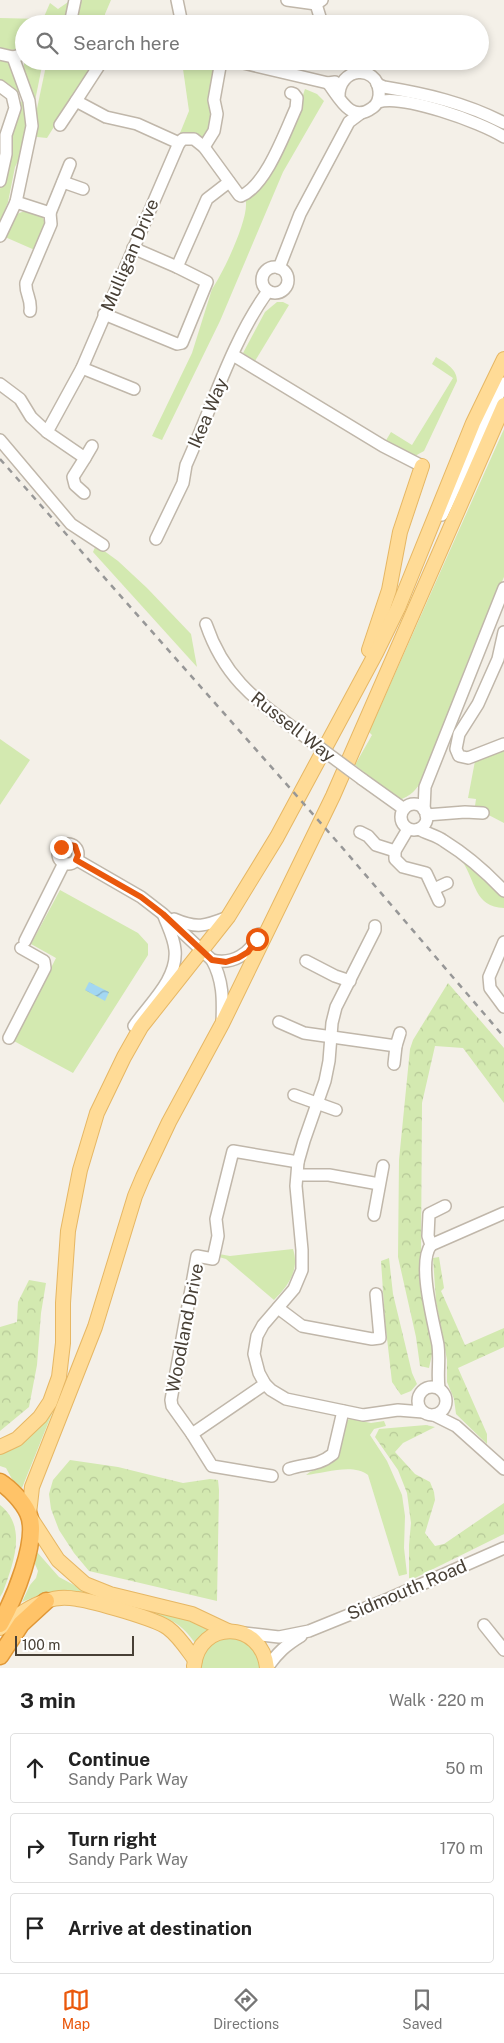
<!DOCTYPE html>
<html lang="en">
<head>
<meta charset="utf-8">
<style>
	body { margin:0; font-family:"Public Sans",sans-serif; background:#f6f6f6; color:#222 }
	.scale { position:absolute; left:15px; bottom:12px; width:119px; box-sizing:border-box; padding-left:5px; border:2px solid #484036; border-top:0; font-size:14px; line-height:18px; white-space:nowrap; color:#484036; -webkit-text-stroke:4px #fff; paint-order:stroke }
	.stop { position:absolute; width:15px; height:15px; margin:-11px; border:4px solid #ea580c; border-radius:50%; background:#fff }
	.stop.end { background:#ea580c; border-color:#fff; box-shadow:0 1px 5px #0008 }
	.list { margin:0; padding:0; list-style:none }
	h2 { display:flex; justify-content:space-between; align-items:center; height:65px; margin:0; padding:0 20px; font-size:21px }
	h2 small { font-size:16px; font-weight:400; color:#767676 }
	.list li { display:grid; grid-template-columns:32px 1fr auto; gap:15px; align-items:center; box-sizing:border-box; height:70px; margin:0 10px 10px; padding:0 10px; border:1px solid #e0e0e0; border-radius:5px }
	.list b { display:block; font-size:19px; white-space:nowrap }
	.list p { margin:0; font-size:16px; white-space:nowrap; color:#767676 }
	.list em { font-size:16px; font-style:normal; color:#767676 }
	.icon { flex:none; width:28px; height:28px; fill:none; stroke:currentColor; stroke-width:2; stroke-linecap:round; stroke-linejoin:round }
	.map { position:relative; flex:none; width:504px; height:1668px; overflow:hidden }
	.search { position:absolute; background:#fff; box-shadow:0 2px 8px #0003; left:15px; right:15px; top:15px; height:55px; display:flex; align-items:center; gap:12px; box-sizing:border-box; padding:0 18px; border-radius:28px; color:#767676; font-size:19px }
	.sheet { height:305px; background:#fff }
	nav { display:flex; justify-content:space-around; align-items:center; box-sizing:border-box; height:70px; border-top:1px solid #e0e0e0; background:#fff; font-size:14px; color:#767676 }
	nav a { display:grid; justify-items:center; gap:2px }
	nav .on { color:#ea580c }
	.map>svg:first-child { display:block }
</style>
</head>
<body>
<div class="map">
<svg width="504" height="1668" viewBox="0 0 504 1668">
	<defs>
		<pattern id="forest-crowns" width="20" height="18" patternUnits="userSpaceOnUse" patternTransform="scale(1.25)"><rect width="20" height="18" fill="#d3e9b0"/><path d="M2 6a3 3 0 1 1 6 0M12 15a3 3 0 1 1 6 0" fill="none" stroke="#b7c998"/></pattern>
		<pattern id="water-waves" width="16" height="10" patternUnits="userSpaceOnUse" patternTransform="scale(1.25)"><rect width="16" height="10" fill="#a3d7f2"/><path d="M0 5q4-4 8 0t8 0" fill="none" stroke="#87b0c5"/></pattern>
	</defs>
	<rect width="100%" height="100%" fill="#f4f0e8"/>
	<g fill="#d3e9b0">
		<path d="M71 0 67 24H24V48L7 51 0 49V18L43 19 50 3 58 9Z"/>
		<path d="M78 0H111L105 14V24H72Z"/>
		<path d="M0 59C13 61 17 80 21 91L15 94 0 82Z"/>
		<path d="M25 61H43L34 106 23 68Z"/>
		<path d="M47 61H95L47 138 37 137 35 118Z"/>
		<path d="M184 61 215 67 213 121 205 138 188 133 178 138 189 111 183 69Z"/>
		<path d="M305 89 317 94 324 101 283 172 220 321 162 440 152 436 192 353 212 289C222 275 252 214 245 198L263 185 269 176 297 113Z"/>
		<path d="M24 99 27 128 23 151 15 167 8 202 0 222V189L4 175 10 134 16 125 21 110V102Z"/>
		<path d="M27 211 42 216 47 227 37 251 5 237C10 225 12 212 27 211Z"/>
		<path d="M277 302H283L289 305 255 361 243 353 265 312Z"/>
		<path d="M436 357C446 363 457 369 457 381L424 451 415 456 385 442 391 432 412 445 453 378 432 364Z"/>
		<path d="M504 429V577L472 650 423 778C417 789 411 797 398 800L355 765 372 735 369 732 382 703Z"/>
		<path d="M96 545 118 561 147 588 191 634 197 667 93 552Z"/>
		<path d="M0 739 30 760 0 805Z"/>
		<path d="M504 748V823L477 809 475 806 476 799 468 798 475 761Z"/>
		<path d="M462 861 504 897V908C474 907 476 881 462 861Z"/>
		<path d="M60 890 138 933 148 944V955L73 1073 12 1040 15 1039 56 958 31 944Z"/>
		<path d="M293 1249C300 1270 288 1286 274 1300L226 1259 219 1257V1254L230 1256Z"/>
		<path d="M57 1401 22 1488 12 1479 6 1468 0 1466V1453C30 1438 40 1429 57 1401Z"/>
		<path d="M351 1419 371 1423 384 1421 386 1426 374 1429 370 1435 387 1461 402 1495 405 1516 404 1548 407 1574 399 1576 368 1475C353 1463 325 1473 306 1475L310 1472 332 1463 338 1451 346 1420Z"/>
		<path d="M37 1552 59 1577 87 1592 158 1609 216 1630 198 1647C176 1615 164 1618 131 1607 89 1594 65 1583 22 1602L30 1585 36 1578 38 1571 35 1564Z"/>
		<path d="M233 1637 254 1647 261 1668H200C206 1646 210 1641 233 1637Z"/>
	</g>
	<g fill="url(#forest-crowns)">
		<path d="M448 983 504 1048V1103L463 1048 435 1046 422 1103 421 1257 423 1298 433 1350 429 1368 420 1366 416 1337 398 1257 399 1160 410 1049 413 1040Z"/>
		<path d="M439 1257 444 1288 441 1291 465 1345 504 1328V1347L458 1368 487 1434V1444L456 1414 454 1399 447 1382V1360L436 1301 433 1258Z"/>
		<path d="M389 1258 393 1294 412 1373 417 1384 411 1391 401 1395 392 1382 385 1321 381 1261Z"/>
		<path d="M29 1280 46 1283 41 1313 37 1365 29 1407 0 1431V1327L17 1322 18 1302Z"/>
		<path d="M426 1425 435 1427 403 1443 395 1452 415 1474 430 1482 434 1492 435 1500 425 1533 435 1546 444 1544 504 1503V1534L413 1579 409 1578V1545L411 1523 407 1493 398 1470 375 1437 379 1429Z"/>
		<path d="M70 1460 118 1467 183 1483 210 1479 218 1480 219 1490 217 1601 89 1571 74 1553 59 1530 51 1509 49 1494 53 1480Z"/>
		<path d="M0 1505C28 1527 13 1564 3 1592L0 1597Z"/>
	</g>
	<path fill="url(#water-waves)" d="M89 982 109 992 105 1001 85 990Z"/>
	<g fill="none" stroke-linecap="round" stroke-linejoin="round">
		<g stroke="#c0b7aa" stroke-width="14">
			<g id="minor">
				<path d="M177 0 182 24"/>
				<path d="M287 0 316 4 322 0"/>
				<path d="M316 4 320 17 318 24"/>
				<path d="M70 24 75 0"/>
				<path d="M0 54 13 57 24 54"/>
				<path d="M144 61 161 62"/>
				<path d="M235 61 328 83 335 82"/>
				<path d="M306 61 312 62"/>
				<path d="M354 73 364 61"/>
				<path d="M328 83C339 97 351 124 372 108 377 105 380 98 379 91 377 64 338 67 339 97"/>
				<path d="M377 84 384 87C426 94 466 103 504 123"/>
				<path d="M0 86 12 95 15 108 6 135V154L0 181"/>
				<path d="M76 101 102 61"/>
				<path d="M378 102C402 94 481 122 504 137"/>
				<path d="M60 125 76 101 106 117 137 124 179 143 183 139H194L204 147 239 195 241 196C266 186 285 132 296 108L297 98 294 94 291 93"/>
				<path d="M204 147 214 131 217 114 214 100 221 61"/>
				<path d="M63 182 83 189"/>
				<path d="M16 202 50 213 51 224 26 283C25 294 32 299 30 311"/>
				<path d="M50 213 70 164"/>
				<path d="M0 236 16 202 32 126 29 101 13 57"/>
				<path d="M177 267 207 199 229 182"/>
				<circle cx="275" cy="280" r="13"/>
				<path d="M279 268 300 214 349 122 361 113"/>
				<path d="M104 314 177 344 182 343 207 282 177 267 133 248"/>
				<path d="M233 355 383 446 422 466"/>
				<path d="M82 368 134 389"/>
				<path d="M0 384 20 399 31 417 47 432 82 368 179 143"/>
				<path d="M47 432 85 458 73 477 75 485 84 493"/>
				<path d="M0 440 71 524 103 545"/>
				<path d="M85 458 92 446"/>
				<path d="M442 515 504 383"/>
				<path d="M156 539 183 483 186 465C212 408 231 342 268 291"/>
				<path d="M206 624C226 683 261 703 308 739"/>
				<path d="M504 632 498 659 478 704 459 734 456 749 459 756 468 758 504 744"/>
				<path d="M362 779 404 809"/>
				<circle cx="414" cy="817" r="13"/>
				<path d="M424 810 425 787 504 588"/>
				<path d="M426 815 465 812 483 813"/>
				<path d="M408 829 395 851V859L403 867 426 873 439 901"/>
				<path d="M419 829C427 834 436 835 444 841 465 854 487 873 504 891"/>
				<path d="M360 832 368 836 376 845 395 851"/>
				<circle cx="68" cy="854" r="10"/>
				<path d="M77 860 141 897 163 914 212 960C223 980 223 999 222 1022"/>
				<path d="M434 889 447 883"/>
				<path d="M174 919C197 929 205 926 228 917"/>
				<path d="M375 926V930L336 1007 332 1023 329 1061 325 1081 304 1141 298 1162 296 1186 302 1250V1270L294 1289 263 1325 257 1336 254 1354 259 1373 265 1384 271 1390 286 1399 363 1415 398 1410 423 1412"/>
				<path d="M25 941 64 863"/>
				<path d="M504 942 489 977 490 988 504 1007"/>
				<path d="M212 960C233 965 250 954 259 934"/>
				<path d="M306 961 335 976 350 981"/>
				<path d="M279 1022 304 1033 396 1046"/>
				<path d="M134 1026C149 1004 178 979 175 950 174 938 168 927 164 916"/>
				<path d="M9 1038 45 968 44 961 21 948"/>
				<path d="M394 1064 396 1046 400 1033"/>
				<path d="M294 1095 336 1110"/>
				<path d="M298 1175H329L379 1184"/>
				<path d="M374 1215 383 1166"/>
				<path d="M431 1245 504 1213"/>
				<path d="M278 1308 302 1326 372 1339 380 1338 376 1294"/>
				<path d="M265 1384 192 1434 212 1466 272 1476"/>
				<circle cx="432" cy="1401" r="14"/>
				<path d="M439 1388C437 1374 440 1360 438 1345 434 1323 417 1263 431 1245L428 1236 429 1214 445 1206"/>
				<path d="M434 1415 456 1426 504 1469"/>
				<path d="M192 1434 172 1406 171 1400 197 1256 213 1259 218 1236 216 1219 233 1151 298 1162"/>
				<path d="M289 1469C305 1463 317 1467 333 1454L343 1411"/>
				<path d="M484 1625 504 1650"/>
				<path d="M244 1633 279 1637 309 1631 388 1599 504 1548"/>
				<path d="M267 1668C277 1653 286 1645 301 1636"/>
			</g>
		</g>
		<g stroke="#e6b764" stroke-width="16">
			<g id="major">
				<path d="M369 650 389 590 400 532 422 466"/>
				<path d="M0 1447 17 1439 40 1417 50 1402 59 1377 63 1343V1303L68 1231 80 1170 97 1113 124 1057 141 1027 228 917 277 837 376 653 398 608 473 423 504 359"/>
				<path d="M29 1514 32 1487 95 1327 135 1196 143 1177 169 1122 222 1024 333 796 504 405"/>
				<path d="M30 1517 58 1560 85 1584 110 1594 192 1614 228 1631"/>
				<path d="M0 1628C14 1618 30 1606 46 1601 56 1597 67 1597 77 1599 93 1601 156 1619 168 1628 179 1636 187 1649 195 1660"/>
				<path d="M194 1666C199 1619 262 1620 267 1668"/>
			</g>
		</g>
		<g stroke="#e09736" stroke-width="19">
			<g id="highway">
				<path d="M0 1482C11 1489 23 1502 28 1513 40 1539 13 1601 0 1624"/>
				<path d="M0 1656 21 1624 46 1601"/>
			</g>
		</g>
		<use href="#minor" stroke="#fff" stroke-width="11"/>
		<use href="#major" stroke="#ffdb96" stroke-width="14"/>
		<use href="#highway" stroke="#ffc368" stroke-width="16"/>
		<path stroke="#979797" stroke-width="2.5" stroke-dasharray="6 6" stroke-linecap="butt" d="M0 459 340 845 504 1037"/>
		<g stroke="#c0b7aa" stroke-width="14" stroke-linecap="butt">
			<path id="minor-bridge" d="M308 739 362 779"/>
		</g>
		<use href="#minor-bridge" stroke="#fff" stroke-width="11"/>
	</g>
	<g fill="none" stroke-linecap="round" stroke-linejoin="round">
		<path stroke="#ea580c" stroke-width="6" d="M61 847 65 844 75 846 78 855 76 860 141 897 163 914 212 960 226 962 238 958 248 952 257 939"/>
	</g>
	<g text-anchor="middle" stroke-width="4.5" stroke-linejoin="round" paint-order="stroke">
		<g font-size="18" fill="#484036" stroke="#fff">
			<text transform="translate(130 255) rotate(-67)" y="6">Mulligan Drive</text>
			<text transform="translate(208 413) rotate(-67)" y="6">Ikea Way</text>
			<text transform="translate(293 727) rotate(38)" y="6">Russell Way</text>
			<text transform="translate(185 1328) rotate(-79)" y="6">Woodland Drive</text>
			<text transform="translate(407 1590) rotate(-23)" y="6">Sidmouth Road</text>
		</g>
	</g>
</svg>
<div class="scale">100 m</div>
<div class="stop" style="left:257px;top:939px"></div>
<div class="stop end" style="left:61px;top:847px"></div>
<div class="search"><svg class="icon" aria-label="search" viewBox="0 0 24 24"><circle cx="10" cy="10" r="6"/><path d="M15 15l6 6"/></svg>Search here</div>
</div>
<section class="sheet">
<h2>3 min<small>Walk · 220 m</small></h2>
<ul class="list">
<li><svg class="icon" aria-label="ahead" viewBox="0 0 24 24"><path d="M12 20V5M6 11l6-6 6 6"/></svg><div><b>Continue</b><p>Sandy Park Way</p></div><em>50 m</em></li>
<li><svg class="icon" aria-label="right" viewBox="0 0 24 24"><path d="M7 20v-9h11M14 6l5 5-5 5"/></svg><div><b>Turn right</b><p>Sandy Park Way</p></div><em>170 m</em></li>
<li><svg class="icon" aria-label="arrive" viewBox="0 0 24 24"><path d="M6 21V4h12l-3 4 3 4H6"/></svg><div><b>Arrive at destination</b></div></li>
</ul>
</section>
<nav>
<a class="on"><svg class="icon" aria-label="map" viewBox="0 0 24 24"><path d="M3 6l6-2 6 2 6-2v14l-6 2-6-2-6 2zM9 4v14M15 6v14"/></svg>Map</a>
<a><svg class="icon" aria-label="directions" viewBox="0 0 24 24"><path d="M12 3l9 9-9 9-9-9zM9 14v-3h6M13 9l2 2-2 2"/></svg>Directions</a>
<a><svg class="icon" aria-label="saved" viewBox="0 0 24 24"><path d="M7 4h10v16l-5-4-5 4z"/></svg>Saved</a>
</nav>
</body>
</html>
